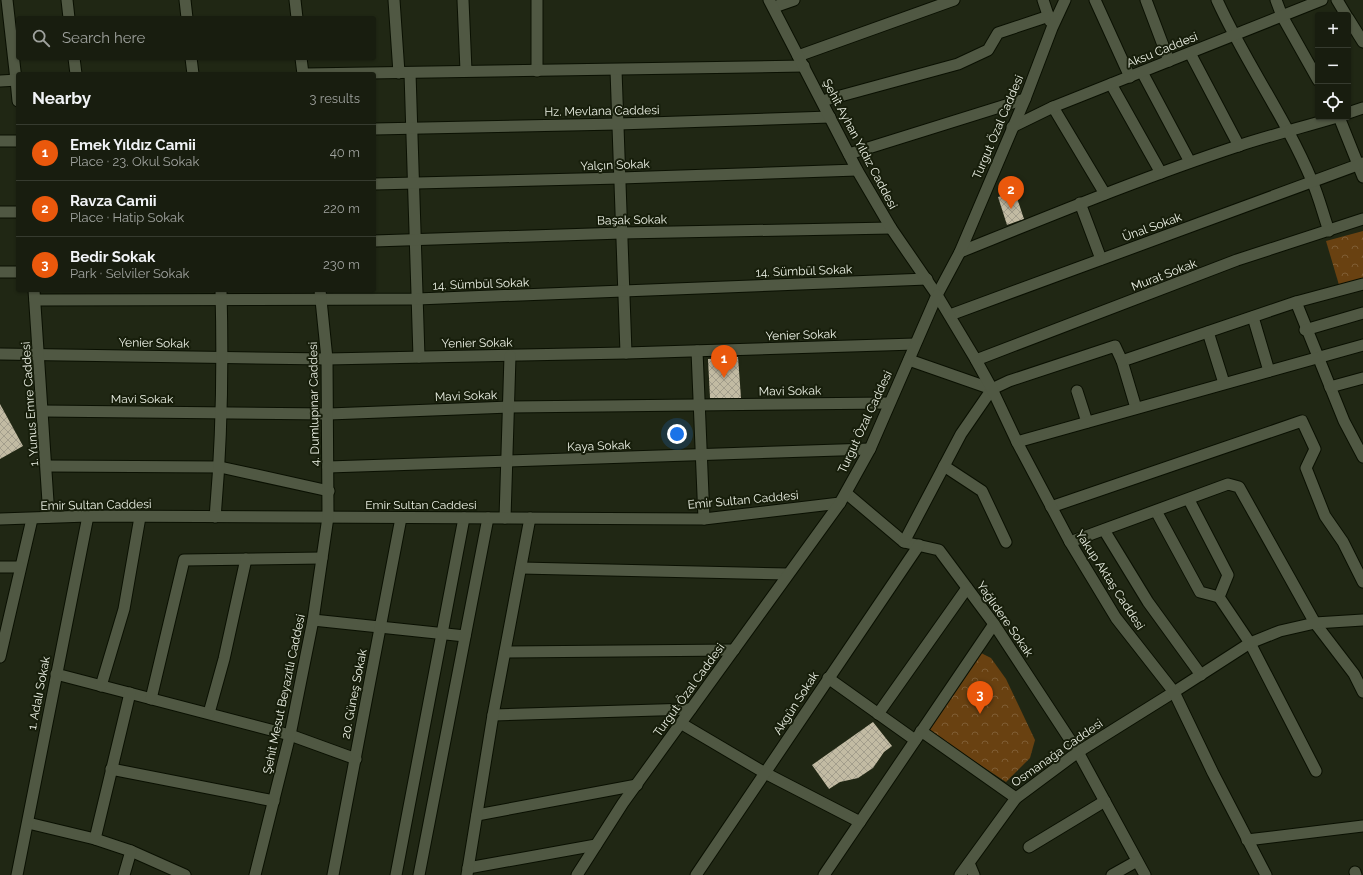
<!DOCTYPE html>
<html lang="en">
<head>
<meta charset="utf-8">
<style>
	body { margin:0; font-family:Raleway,sans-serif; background:#252a1d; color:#f1f3f6 }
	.controls { position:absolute; right:12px; top:12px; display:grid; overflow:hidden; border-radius:4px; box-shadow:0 1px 3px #0004 }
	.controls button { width:36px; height:36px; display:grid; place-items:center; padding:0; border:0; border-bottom:1px solid #363b2f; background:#181d0f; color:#f1f3f6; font:20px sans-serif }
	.you { position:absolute; left:677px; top:434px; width:14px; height:14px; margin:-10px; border:3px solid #fff; border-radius:50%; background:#1a73e8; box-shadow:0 0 0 6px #1a73e833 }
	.badge { display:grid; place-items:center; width:26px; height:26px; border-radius:50%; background:#ea580c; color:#fff; font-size:13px; font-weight:700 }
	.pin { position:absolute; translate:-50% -33px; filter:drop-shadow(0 1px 2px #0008) }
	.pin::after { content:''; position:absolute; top:21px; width:14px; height:12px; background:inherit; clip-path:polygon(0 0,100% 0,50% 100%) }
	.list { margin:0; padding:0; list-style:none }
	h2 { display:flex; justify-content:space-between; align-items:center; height:52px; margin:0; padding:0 16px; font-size:17px }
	h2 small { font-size:13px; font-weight:400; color:#9fa29e }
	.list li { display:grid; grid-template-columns:26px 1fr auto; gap:12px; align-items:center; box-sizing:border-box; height:56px; padding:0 16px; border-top:1px solid #363b2f }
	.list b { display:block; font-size:15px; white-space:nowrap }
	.list p { margin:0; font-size:13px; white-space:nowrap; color:#9fa29e }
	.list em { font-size:13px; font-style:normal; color:#9fa29e }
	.icon { flex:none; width:22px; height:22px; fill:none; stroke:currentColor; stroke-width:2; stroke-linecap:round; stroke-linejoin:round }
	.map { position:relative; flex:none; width:1363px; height:875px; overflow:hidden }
	.search { position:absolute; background:#181d0f; box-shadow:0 1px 3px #0004; left:16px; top:16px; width:360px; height:44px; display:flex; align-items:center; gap:10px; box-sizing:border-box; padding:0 14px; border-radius:4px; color:#9fa29e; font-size:15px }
	.panel { position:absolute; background:#181d0f; box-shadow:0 1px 3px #0004; left:16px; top:72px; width:360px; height:220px; border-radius:4px }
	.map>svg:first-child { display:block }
</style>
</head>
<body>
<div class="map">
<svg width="1363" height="875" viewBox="0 0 1363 875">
	<defs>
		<pattern id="park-crowns" width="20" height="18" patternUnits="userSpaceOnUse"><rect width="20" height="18" fill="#694111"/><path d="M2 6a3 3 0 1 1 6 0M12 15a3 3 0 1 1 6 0" fill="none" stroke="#7f5d34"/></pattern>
		<pattern id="building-cross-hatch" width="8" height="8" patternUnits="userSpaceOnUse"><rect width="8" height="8" fill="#c2bba3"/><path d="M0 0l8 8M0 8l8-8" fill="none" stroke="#a39e8c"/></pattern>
	</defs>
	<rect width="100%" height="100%" fill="#202714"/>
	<g fill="url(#park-crowns)">
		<path d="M1363 231V279L1339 285 1326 241Z"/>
		<path d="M981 653 991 658 1006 679 1035 740 1030 758 1006 782 927 730Z"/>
	</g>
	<g fill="url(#building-cross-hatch)">
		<path d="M1015 192 1024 219 1007 225 998 197Z"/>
		<path d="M738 357 741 398H710L708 359Z"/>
		<path d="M0 404 23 446 0 459Z"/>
		<path d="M873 722 892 746 884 752 873 768 858 778 840 782 829 789 812 765Z"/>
	</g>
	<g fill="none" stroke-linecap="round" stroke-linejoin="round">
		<g stroke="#0a1002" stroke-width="13">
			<g id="minor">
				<path d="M7 0 16 80"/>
				<path d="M67 0 69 18"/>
				<path d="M394 0 399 73"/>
				<path d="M463 0 466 71"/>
				<path d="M1043 0 1050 21"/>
				<path d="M1095 0 1130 77"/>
				<path d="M1146 0 1169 61"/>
				<path d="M1217 0C1245 62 1286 118 1312 181 1319 197 1323 214 1329 231"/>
				<path d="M1276 0 1282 16 1318 80"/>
				<path d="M1337 0 1346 15"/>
				<path d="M774 7 794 0"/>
				<path d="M1348 18 1363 42"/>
				<path d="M1190 53 1239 146"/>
				<path d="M798 56 954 0"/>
				<path d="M74 58 76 74"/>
				<path d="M616 70 626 353"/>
				<path d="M537 71V0"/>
				<path d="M1142 72 1190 162"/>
				<path d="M410 73 419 357"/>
				<path d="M1111 84 1161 173"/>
				<path d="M822 101 958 64 988 50 998 33 1049 16"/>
				<path d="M1053 107 1105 194"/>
				<path d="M1348 113 1363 108"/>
				<path d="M1339 117 1363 177"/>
				<path d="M849 154 1025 99"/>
				<path d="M374 184 620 178 857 170"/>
				<path d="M1080 203 1101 259"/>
				<path d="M0 212H18"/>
				<path d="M374 241 622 233 891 228"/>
				<path d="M960 252C1052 215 1144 177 1238 146 1271 135 1304 127 1337 117"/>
				<path d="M0 272H18"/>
				<path d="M35 300 417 299 927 279"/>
				<path d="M1296 302 1344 421 1363 457"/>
				<path d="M950 315 1363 163"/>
				<path d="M1253 317 1269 371"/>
				<path d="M1305 330 1363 313"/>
				<path d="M1208 332 1224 383"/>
				<path d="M697 351 704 519"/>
				<path d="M0 354 327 359 626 353 915 344"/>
				<path d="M909 360 992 389"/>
				<path d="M976 360 1237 260 1363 219"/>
				<path d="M1330 387 1363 378"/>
				<path d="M1077 391 1087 422"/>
				<path d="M1136 408 1122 361 1296 302 1363 284"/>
				<path d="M43 411 329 414 510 407 889 403"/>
				<path d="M1017 442 1363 345"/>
				<path d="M47 466 220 467 329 491"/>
				<path d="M944 466 982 491 1006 542"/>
				<path d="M328 467 870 449"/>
				<path d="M846 493 904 542 939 550 994 624 1078 752 1145 875"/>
				<path d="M1189 500 1228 575 1219 597 1250 643 1316 771"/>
				<path d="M1051 507 1302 421 1315 449 1306 468 1325 516 1343 542 1363 582"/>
				<path d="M1156 511 1200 592 1219 597"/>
				<path d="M215 517C222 440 223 367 221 290"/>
				<path d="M505 518 510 356"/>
				<path d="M1104 530 1148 602 1201 675"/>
				<path d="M904 542 961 434 992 389 1009 381 1115 346 1122 361"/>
				<path d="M1070 542 1228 484 1239 487 1315 623 1354 674 1363 692"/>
				<path d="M521 568 788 574"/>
				<path d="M313 620 465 636"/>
				<path d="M505 652 734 650"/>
				<path d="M0 657 32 519"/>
				<path d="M56 674 290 735 356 759"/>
				<path d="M828 678 915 740"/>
				<path d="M101 686 124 609 140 517"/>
				<path d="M1174 692 1250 643 1280 631 1315 623 1363 620"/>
				<path d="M151 699 184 560 322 558"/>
				<path d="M209 713 224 659 246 559"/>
				<path d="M878 714 967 588"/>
				<path d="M493 715 691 709"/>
				<path d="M682 724 765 773 860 822"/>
				<path d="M921 731 1016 798"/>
				<path d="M111 769 274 801"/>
				<path d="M477 815 637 785"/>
				<path d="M28 823 95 839 131 851 185 875"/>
				<path d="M95 839 130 693"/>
				<path d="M1029 847 1105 801"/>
				<path d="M969 863 974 875"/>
				<path d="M468 868 596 845"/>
				<path d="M1355 872 1356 875"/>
				<path d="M17 875 88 516"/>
				<path d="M124 875 131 851"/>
				<path d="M333 875 401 518"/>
				<path d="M396 875 464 518"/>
				<path d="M419 875 488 518"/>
				<path d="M467 875 493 715 530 518"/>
				<path d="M696 875 919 545"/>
				<path d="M824 875 994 624"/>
				<path d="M1112 875 1137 861"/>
			</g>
		</g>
		<g stroke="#0a1002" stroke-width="13">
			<g id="tertiary">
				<path d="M185 0 187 18"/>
				<path d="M295 0 297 18"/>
				<path d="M191 58 193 74"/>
				<path d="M301 58 303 74"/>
				<path d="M306 74 804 66"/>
				<path d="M16 80 18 101"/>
				<path d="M0 81 18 80"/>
				<path d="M1012 127 1053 107 1322 0"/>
				<path d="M374 129 618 124 830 117"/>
				<path d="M0 141H18"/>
				<path d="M34 290 49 517"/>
				<path d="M937 295 960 252 1025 99 1052 28 1065 0"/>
				<path d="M0 519 88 516 704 519 840 503"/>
				<path d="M0 567H20"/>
				<path d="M1247 840 1363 826"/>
				<path d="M255 875 290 735 313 620 328 517 327 359 320 290"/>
				<path d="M960 875 1016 798 1078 752 1174 692"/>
			</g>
		</g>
		<g stroke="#0a1002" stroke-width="13">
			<g id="secondary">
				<path d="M769 0 857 170 891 228 937 295 976 360 992 389 1017 442 1070 542 1116 618 1174 692 1213 773 1266 875"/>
				<path d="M577 875 623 803 840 503 870 449 937 295"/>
			</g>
		</g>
		<use href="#minor" stroke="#505843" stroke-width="11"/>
		<use href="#tertiary" stroke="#505843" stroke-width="11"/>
		<use href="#secondary" stroke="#505843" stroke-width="11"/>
	</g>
	<g text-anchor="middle" stroke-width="4" stroke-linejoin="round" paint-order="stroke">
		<g font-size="12" fill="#ecf1e5" stroke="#171e0b">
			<text transform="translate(1162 50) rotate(-22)" y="4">Aksu Caddesi</text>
			<text transform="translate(602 111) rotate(-1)" y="4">Hz. Mevlana Caddesi</text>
			<text transform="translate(998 127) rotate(-67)" y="4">Turgut Özal Caddesi</text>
			<text transform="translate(860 144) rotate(62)" y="4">Şehit Ayhan Yıldız Caddesi</text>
			<text transform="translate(615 165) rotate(-2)" y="4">Yalçın Sokak</text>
			<text transform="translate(632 220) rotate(-1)" y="4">Başak Sokak</text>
			<text transform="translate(1152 227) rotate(-20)" y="4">Ünal Sokak</text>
			<text transform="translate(804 271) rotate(-2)" y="4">14. Sümbül Sokak</text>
			<text transform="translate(1164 275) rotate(-21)" y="4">Murat Sokak</text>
			<text transform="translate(481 284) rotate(-2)" y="4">14. Sümbül Sokak</text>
			<text transform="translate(801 335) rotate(-2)" y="4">Yenier Sokak</text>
			<text transform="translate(154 343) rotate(1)" y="4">Yenier Sokak</text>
			<text transform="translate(477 343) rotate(-1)" y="4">Yenier Sokak</text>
			<text transform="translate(790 391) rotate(-1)" y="4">Mavi Sokak</text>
			<text transform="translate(466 396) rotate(-2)" y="4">Mavi Sokak</text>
			<text x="142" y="403">Mavi Sokak</text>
			<text transform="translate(30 404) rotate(-94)" y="4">1. Yunus Emre Caddesi</text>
			<text transform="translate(314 404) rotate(-91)" y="4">4. Dumlupınar Caddesi</text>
			<text transform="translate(865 422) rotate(-65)" y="4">Turgut Özal Caddesi</text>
			<text transform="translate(599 446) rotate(-2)" y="4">Kaya Sokak</text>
			<text transform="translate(743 500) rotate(-5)" y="4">Emir Sultan Caddesi</text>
			<text transform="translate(96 505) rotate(-1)" y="4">Emir Sultan Caddesi</text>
			<text x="421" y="509">Emir Sultan Caddesi</text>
			<text transform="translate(1110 580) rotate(57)" y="4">Yakup Aktaş Caddesi</text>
			<text transform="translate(1005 619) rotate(55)" y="4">Yağlıdere Sokak</text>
			<text transform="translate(689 690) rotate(-54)" y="4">Turgut Özal Caddesi</text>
			<text transform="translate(39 693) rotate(-79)" y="4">1. Adalı Sokak</text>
			<text transform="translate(284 694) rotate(-78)" y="4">Şehit Mesut Beyazıtlı Caddesi</text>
			<text transform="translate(354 694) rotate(-79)" y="4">20. Güneş Sokak</text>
			<text transform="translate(796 703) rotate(-57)" y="4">Akgün Sokak</text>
			<text transform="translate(1057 753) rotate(-35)" y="4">Osmanağa Caddesi</text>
		</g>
	</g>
</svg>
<div class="controls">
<button>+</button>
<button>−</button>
<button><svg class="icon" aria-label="locate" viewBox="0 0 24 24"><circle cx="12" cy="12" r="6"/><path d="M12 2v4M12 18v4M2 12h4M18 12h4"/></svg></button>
</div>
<div class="you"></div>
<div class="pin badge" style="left:724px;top:378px">1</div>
<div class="pin badge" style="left:1011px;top:209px">2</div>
<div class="pin badge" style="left:980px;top:714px">3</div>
<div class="search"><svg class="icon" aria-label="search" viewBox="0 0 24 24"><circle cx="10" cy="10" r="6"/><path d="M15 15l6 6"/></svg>Search here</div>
<section class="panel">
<h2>Nearby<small>3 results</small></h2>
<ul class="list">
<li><span class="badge">1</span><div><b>Emek Yıldız Camii</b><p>Place · 23. Okul Sokak</p></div><em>40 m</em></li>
<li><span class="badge">2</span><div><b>Ravza Camii</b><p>Place · Hatip Sokak</p></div><em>220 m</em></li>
<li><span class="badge">3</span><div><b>Bedir Sokak</b><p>Park · Selviler Sokak</p></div><em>230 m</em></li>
</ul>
</section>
</div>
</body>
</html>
